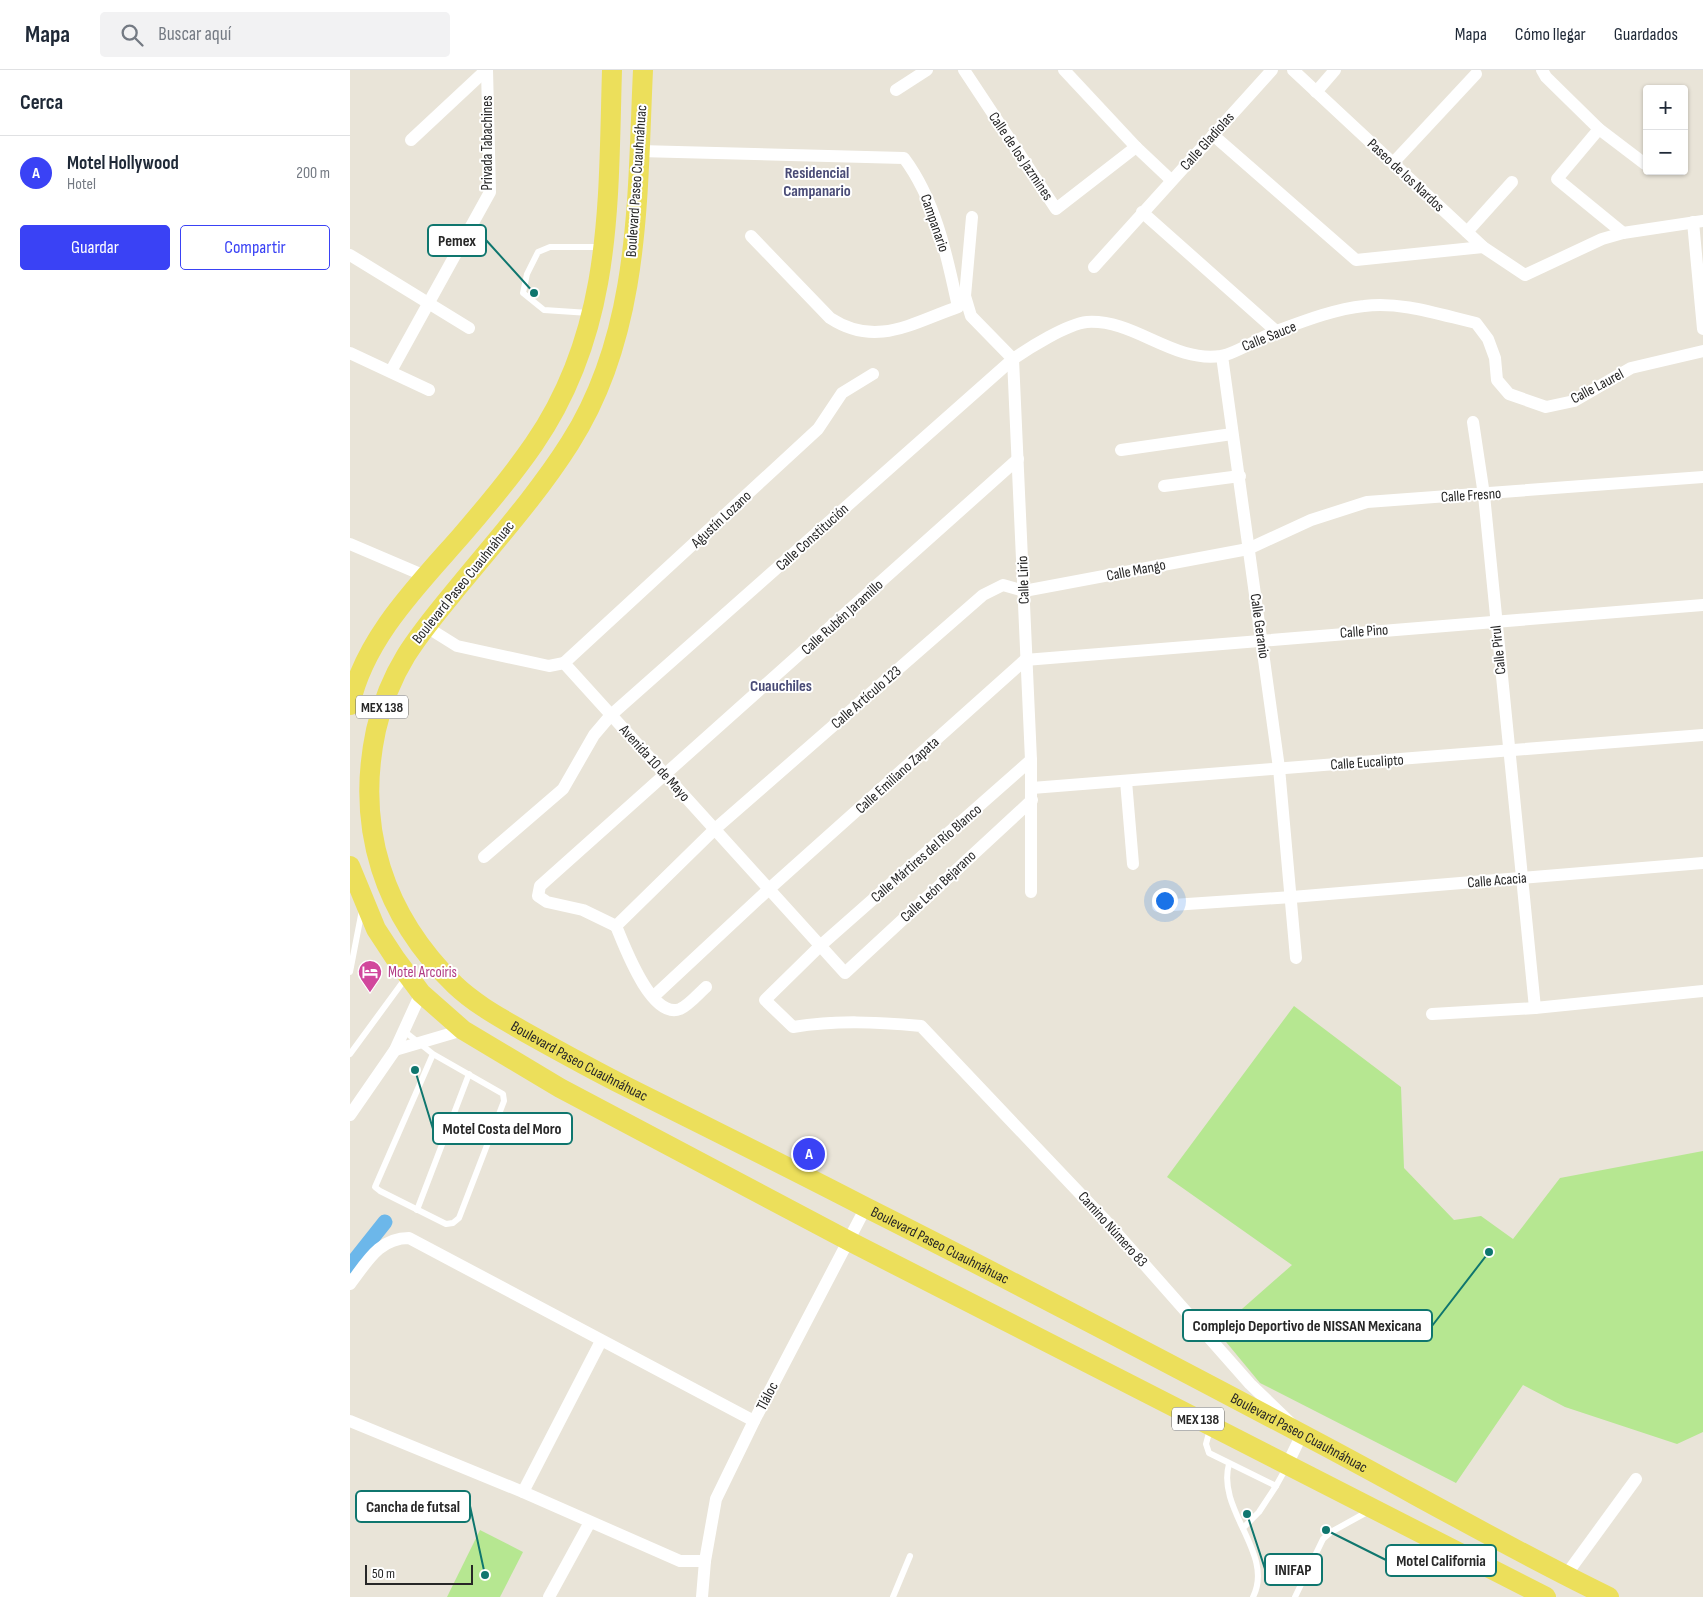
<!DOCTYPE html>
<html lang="es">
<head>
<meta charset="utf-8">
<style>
	body { margin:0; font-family:"Sofia Sans Condensed",sans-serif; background:#f2f2f3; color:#1f2937 }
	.controls { position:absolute; right:15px; top:15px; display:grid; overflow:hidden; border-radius:5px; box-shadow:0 1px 4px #0004 }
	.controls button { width:45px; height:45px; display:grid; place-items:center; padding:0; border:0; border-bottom:1px solid #e0e1e3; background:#fff; color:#1f2937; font:25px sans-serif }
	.scale { position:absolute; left:15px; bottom:12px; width:108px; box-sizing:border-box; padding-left:5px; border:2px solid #272727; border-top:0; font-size:14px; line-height:18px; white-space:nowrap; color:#272727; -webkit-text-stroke:4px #fff; paint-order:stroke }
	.you { position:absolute; left:814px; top:830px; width:18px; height:18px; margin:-12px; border:4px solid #fff; border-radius:50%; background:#1a73e8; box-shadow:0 0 0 8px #1a73e833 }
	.badge { display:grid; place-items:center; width:32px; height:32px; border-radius:50%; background:#3a42f5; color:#fff; font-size:16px; font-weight:700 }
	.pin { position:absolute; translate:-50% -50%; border:2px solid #fff; box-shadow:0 1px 5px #0006 }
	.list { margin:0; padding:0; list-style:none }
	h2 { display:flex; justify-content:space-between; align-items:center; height:65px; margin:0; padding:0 20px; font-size:21px }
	h2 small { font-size:16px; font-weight:400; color:#747a83 }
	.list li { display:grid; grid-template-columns:32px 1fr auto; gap:15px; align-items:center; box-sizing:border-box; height:75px; padding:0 20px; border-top:1px solid #e0e1e3 }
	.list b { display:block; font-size:19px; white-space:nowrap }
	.list p { margin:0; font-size:16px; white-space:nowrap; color:#747a83 }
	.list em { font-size:16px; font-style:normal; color:#747a83 }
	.actions { display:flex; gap:10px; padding:15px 20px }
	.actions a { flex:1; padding:11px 0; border:1px solid #3a42f5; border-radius:5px; text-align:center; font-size:18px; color:#3a42f5 }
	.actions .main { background:#3a42f5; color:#fff }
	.icon { flex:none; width:28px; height:28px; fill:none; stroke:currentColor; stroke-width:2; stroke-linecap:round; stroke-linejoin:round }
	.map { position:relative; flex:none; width:1353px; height:1527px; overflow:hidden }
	header { display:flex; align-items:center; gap:30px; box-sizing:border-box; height:70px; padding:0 25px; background:#fff; border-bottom:1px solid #e0e1e3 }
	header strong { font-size:24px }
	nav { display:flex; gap:28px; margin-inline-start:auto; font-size:18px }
	.search { width:350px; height:45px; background:#f2f2f3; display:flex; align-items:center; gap:12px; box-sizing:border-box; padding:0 18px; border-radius:5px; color:#747a83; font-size:19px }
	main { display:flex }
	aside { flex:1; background:#fff }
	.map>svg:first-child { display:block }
</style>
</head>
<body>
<header>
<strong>Mapa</strong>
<div class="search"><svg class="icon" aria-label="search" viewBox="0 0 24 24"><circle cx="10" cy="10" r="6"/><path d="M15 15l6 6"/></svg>Buscar aquí</div>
<nav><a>Mapa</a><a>Cómo llegar</a><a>Guardados</a></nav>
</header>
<main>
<aside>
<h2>Cerca<small></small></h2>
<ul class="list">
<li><span class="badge">A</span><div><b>Motel Hollywood</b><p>Hotel</p></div><em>200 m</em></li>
</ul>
<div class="actions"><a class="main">Guardar</a><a>Compartir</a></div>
</aside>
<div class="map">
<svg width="1353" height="1527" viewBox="0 0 1353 1527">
	<rect width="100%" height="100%" fill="#e9e4d8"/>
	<g fill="#b6e791">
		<path d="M944 936 1051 1017 1054 1098 1104 1150 1131 1146 1163 1169 1210 1108 1353 1081V1362L1327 1374 1215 1337 1173 1315 1106 1413 910 1313 867 1261 942 1195 817 1107Z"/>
		<path d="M130 1460 173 1482 150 1527H97Z"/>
	</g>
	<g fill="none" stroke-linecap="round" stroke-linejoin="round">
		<path stroke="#6cb7ea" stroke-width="15" d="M0 1196 35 1152"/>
		<g stroke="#fff" stroke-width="6">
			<path d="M239 243 194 240 173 223 177 204 188 182 200 177H251"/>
			<path d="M0 902 12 840"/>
			<path d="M54 961 83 984 153 1024 154 1031 109 1148 103 1153 96 1154 30 1121 25 1117 83 984"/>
			<path d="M0 984 55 909"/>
			<path d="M67 1140 119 1004"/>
			<path d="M860 1359 856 1374 859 1383 926 1416 936 1398"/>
			<path d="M879 1394C866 1440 925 1484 903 1527"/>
			<path d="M893 1458 909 1442 926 1416"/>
			<path d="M543 1527 560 1486"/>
			<path d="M945 1527 973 1469 981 1462 1019 1441"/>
		</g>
		<g stroke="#fff" stroke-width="12">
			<path d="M614 0 706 139 786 77"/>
			<path d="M714 0 786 77 821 110"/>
			<path d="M943 0 1133 177 1175 205 1252 169 1273 163 1353 151"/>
			<path d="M1192 0 1196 7 1249 59 1295 94"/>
			<path d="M546 20 577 0"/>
			<path d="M966 22 985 0"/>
			<path d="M1249 59 1207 109 1273 163"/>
			<path d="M863 65 1006 190 1133 177"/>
			<path d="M61 70 136 0"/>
			<path d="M289 81 554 88C586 131 597 186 608 237 562 253 526 278 480 248L401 166"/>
			<path d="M1043 93 1126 4"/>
			<path d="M792 142 926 261"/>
			<path d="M622 147 615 226 621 246 663 289"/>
			<path d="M1343 152 1353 259"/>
			<path d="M1117 162 1162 112"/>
			<path d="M0 185 119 258"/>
			<path d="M744 197 922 0"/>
			<path d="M0 283 79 320"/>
			<path d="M872 286 929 698 946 888"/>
			<path d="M663 289 681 690V822"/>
			<path d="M41 301 140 122 137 0"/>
			<path d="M1123 352 1134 425 1185 938"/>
			<path d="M771 380 882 364"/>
			<path d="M814 416 890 406"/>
			<path d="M0 474 75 506"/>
			<path d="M75 556 107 576 199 596 214 593"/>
			<path d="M214 593 495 903 682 730"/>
			<path d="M214 593 468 359 492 323 523 304"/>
			<path d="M681 690 470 876 415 930 443 957C487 950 526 952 571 956L756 1151 900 1314 952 1364 937 1395"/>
			<path d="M776 711 783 794"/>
			<path d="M682 718 1353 665"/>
			<path d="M134 787 213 719 244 665 261 645 663 289C679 278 717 254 737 252 785 249 822 293 871 286 888 283 910 267 927 261 954 251 985 239 1014 236 1051 231 1091 245 1126 253L1138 269 1145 288 1147 310 1159 324 1196 337 1224 331 1281 298 1353 281"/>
			<path d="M808 836 942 827 1353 793"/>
			<path d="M266 856 365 759 633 525 653 515 674 521 898 479 961 450 1017 432 1353 407"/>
			<path d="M266 856 233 840 197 832 188 826 190 816 668 389"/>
			<path d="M266 856C274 875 301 950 330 939 339 935 349 923 356 917"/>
			<path d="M303 927 419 819 675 590 1353 535"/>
			<path d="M1082 944 1185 938 1353 921"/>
			<path d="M45 980 113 960"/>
			<path d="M0 1045 45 980 71 923"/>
			<path d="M0 1214C17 1192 29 1168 59 1168L404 1351"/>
			<path d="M0 1351 173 1422 330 1491H355"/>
			<path d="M173 1422 251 1271"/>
			<path d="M1216 1505 1286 1409"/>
			<path d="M199 1527 240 1452"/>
			<path d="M352 1527 355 1491 366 1429 404 1351 516 1137"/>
		</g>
		<g stroke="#ecdf5b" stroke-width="20">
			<path id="s1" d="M293 0C287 127 291 262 220 373 189 422 150 466 113 511 72 561 41 594 26 660 5 758 34 846 105 915 125 934 149 947 173 961 207 980 241 999 275 1016 355 1056 436 1096 515 1137 668 1214 820 1294 971 1374 1067 1425 1162 1480 1259 1527"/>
			<path d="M0 635C14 569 68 515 111 466 136 437 162 406 184 374 263 259 258 134 262 0"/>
			<path d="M0 796 26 859 45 888 71 923 113 960 210 1018 499 1171 1196 1527"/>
		</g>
	</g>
	<defs>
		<g id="hotel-pin" transform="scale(1.25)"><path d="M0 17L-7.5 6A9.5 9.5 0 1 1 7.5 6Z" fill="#d1479c" stroke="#fff"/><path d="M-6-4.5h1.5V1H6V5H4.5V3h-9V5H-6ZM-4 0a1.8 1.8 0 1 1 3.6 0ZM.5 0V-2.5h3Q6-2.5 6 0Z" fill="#fff"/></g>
	</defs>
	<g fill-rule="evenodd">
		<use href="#hotel-pin" x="20" y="902"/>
	</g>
	<g text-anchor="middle" stroke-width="4" stroke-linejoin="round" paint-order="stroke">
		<g fill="#fff" stroke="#686868" stroke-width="1">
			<rect x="6" y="625.5" width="52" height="23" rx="4"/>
			<rect x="822" y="1337.5" width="52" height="23" rx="4"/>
		</g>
		<g font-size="14" font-weight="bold" fill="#272727">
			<text x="32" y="642">MEX 138</text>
			<text x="848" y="1354">MEX 138</text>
		</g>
		<g font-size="15" fill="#272727" stroke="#fff">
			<text transform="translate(857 71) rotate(-48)" y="5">Calle Gladiolas</text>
			<text transform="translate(137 73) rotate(-90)" y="5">Privada Tabachines</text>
			<text transform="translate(671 86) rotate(56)" y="5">Calle de los Jazmines</text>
			<text transform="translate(1056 105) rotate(43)" y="5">Paseo de los Nardos</text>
			<text transform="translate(286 111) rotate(-86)" y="5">Boulevard Paseo Cuauhnáhuac</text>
			<text transform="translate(585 153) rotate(71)" y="5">Campanario</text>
			<text transform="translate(919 266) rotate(-22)" y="5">Calle Sauce</text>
			<text transform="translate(1247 316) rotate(-28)" y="5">Calle Laurel</text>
			<text transform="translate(1121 425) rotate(-4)" y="5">Calle Fresno</text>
			<text transform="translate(371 449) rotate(-43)" y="5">Agustín Lozano</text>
			<text transform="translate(462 467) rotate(-42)" y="5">Calle Constitución</text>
			<text transform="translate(786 500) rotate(-11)" y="5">Calle Mango</text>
			<text transform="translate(673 510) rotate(-92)" y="5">Calle Lirio</text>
			<text transform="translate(113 512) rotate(-51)" y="5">Boulevard Paseo Cuauhnáhuac</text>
			<text transform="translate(492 547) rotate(-42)" y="5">Calle Rubén Jaramillo</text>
			<text transform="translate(910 556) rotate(82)" y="5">Calle Geranio</text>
			<text transform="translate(1014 561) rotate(-4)" y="5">Calle Pino</text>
			<text transform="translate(1148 580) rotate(-96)" y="5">Calle Pirul</text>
			<text transform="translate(516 627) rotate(-41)" y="5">Calle Artículo 123</text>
			<text transform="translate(1017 692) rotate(-4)" y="5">Calle Eucalipto</text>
			<text transform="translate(305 693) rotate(48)" y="5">Avenida 10 de Mayo</text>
			<text transform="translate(547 705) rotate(-42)" y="5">Calle Emiliano Zapata</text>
			<text transform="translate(576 783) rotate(-41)" y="5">Calle Mártires del Río Blanco</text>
			<text transform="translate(1147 810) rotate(-5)" y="5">Calle Acacia</text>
			<text transform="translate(588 816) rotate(-43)" y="5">Calle León Bejarano</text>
			<text dy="5" stroke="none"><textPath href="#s1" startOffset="1160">Boulevard Paseo Cuauhnáhuac</textPath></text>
			<text transform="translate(763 1159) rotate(48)" y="5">Camino Número 83</text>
			<text dy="5" stroke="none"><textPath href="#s1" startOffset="1565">Boulevard Paseo Cuauhnáhuac</textPath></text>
			<text transform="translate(417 1326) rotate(-62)" y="5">Tláloc</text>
			<text dy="5" stroke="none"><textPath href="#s1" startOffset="1970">Boulevard Paseo Cuauhnáhuac</textPath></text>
		</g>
		<g font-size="15" fill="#b23c85" stroke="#fff" text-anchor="start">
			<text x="38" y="907">Motel Arcoiris</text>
		</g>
		<g font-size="16" font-weight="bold" fill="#494b76" stroke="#fff">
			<text x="467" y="108">Residencial<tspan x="467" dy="18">Campanario</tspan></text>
			<text x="431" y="621">Cuauchiles</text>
		</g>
	</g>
	<path fill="none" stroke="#0f766e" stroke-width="2" d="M184 223L136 170M65 1000L83 1059M1139 1182L1082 1256M135 1505L120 1436M976 1460L1036 1490M897 1444L915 1499"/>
	<g fill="#0f766e" stroke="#fff" stroke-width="2">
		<circle cx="184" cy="223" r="5"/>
		<circle cx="65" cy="1000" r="5"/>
		<circle cx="1139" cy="1182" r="5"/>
		<circle cx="135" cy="1505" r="5"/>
		<circle cx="976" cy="1460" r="5"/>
		<circle cx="897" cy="1444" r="5"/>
	</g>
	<g fill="#fff" stroke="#0f766e" stroke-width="2">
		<rect x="78" y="155" width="58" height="31" rx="5"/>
		<rect x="83" y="1043" width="139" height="31" rx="5"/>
		<rect x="833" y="1240" width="249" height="31" rx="5"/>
		<rect x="6" y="1421" width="114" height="31" rx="5"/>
		<rect x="1036" y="1475" width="110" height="31" rx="5"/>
		<rect x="915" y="1484" width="57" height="31" rx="5"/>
	</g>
	<g font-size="16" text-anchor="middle" font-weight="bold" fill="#272727">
		<text x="107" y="176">Pemex</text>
		<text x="152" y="1064">Motel Costa del Moro</text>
		<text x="957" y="1261">Complejo Deportivo de NISSAN Mexicana</text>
		<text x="63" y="1442">Cancha de futsal</text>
		<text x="1091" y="1496">Motel California</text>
		<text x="943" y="1505">INIFAP</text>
	</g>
</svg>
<div class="controls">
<button>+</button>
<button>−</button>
</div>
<div class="scale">50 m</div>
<div class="you"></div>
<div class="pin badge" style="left:459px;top:1084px">A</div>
</div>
</main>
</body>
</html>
